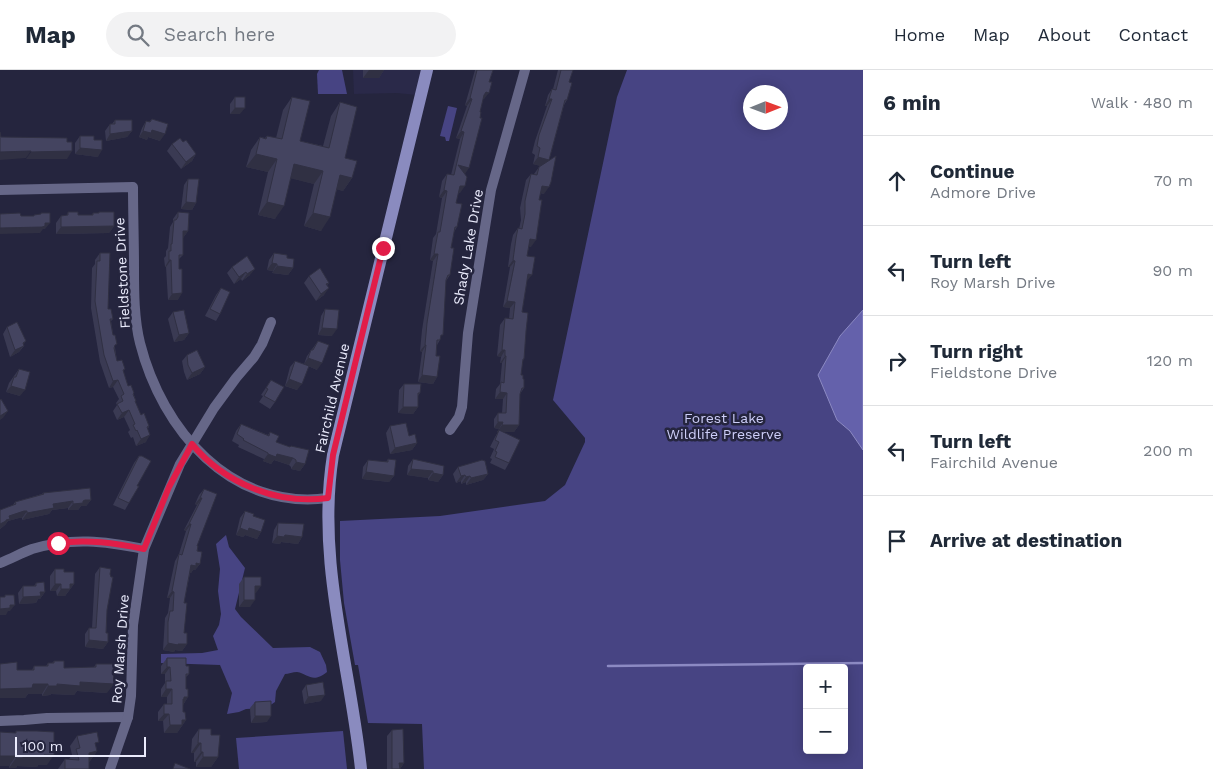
<!DOCTYPE html>
<html lang="en">
<head>
<meta charset="utf-8">
<style>
	body { margin:0; font-family:"Work Sans",sans-serif; background:#f2f2f3; color:#1f2937 }
	.controls { position:absolute; right:15px; bottom:15px; display:grid; overflow:hidden; border-radius:5px; box-shadow:0 2px 12px #0003 }
	.controls button { width:45px; height:45px; display:grid; place-items:center; padding:0; border:0; border-bottom:1px solid #e0e1e3; background:#fff; color:#1f2937; font:25px sans-serif }
	.compass { position:absolute; left:743px; top:15px; width:45px; height:45px; border-radius:50%; background:#fff; box-shadow:0 2px 12px #0003; rotate:89deg }
	.scale { position:absolute; left:15px; bottom:12px; width:131px; box-sizing:border-box; padding-left:5px; border:2px solid #eaebfc; border-top:0; font-size:14px; line-height:18px; white-space:nowrap; color:#eaebfc; -webkit-text-stroke:4px #25253e; paint-order:stroke }
	.stop { position:absolute; width:15px; height:15px; margin:-11px; border:4px solid #e11d48; border-radius:50%; background:#fff }
	.stop.end { background:#e11d48; border-color:#fff; box-shadow:0 1px 5px #0008 }
	.list { margin:0; padding:0; list-style:none }
	h2 { display:flex; justify-content:space-between; align-items:center; height:65px; margin:0; padding:0 20px; font-size:21px }
	h2 small { font-size:16px; font-weight:400; color:#747a83 }
	.list li { display:grid; grid-template-columns:32px 1fr auto; gap:15px; align-items:center; box-sizing:border-box; height:90px; padding:0 20px; border-top:1px solid #e0e1e3 }
	.list b { display:block; font-size:19px; white-space:nowrap }
	.list p { margin:0; font-size:16px; white-space:nowrap; color:#747a83 }
	.list em { font-size:16px; font-style:normal; color:#747a83 }
	.icon { flex:none; width:28px; height:28px; fill:none; stroke:currentColor; stroke-width:2; stroke-linecap:round; stroke-linejoin:round }
	.map { position:relative; flex:none; width:863px; height:699px; overflow:hidden }
	header { display:flex; align-items:center; gap:30px; box-sizing:border-box; height:70px; padding:0 25px; background:#fff; border-bottom:1px solid #e0e1e3 }
	header strong { font-size:24px }
	nav { display:flex; gap:28px; margin-inline-start:auto; font-size:18px }
	.search { width:350px; height:45px; background:#f2f2f3; display:flex; align-items:center; gap:12px; box-sizing:border-box; padding:0 18px; border-radius:28px; color:#747a83; font-size:19px }
	main { display:flex }
	aside { flex:1; background:#fff }
	.map>svg:first-child { display:block }
</style>
</head>
<body>
<header>
<strong>Map</strong>
<div class="search"><svg class="icon" aria-label="search" viewBox="0 0 24 24"><circle cx="10" cy="10" r="6"/><path d="M15 15l6 6"/></svg>Search here</div>
<nav><a>Home</a><a>Map</a><a>About</a><a>Contact</a></nav>
</header>
<main>
<div class="map">
<svg width="863" height="699" viewBox="0 0 863 699">
	<rect width="100%" height="100%" fill="#25253e"/>
	<path fill="#2a2949" d="M353 0H422L417 25 397 23 354 24Z"/>
	<g fill="#474483" fill-rule="evenodd">
		<path d="M319 0H342L347 24H318L317 4Z"/>
		<path d="M627 0H863V699H424L422 654 368 653 358 595H355L344 533 340 490V451L440 446 545 431 565 415 585 372V368L553 330 617 27ZM750 22H780V52H750ZM807 598H844V680H807Z"/>
		<path d="M448 36 457 38 449 71H446L445 67 440 66Z"/>
		<path d="M226 465 229 477 245 498 235 539 241 547 273 578 310 577 320 582 326 595 327 602C312 614 309 604 297 602 293 602 288 604 285 604L276 621 275 632 266 638 246 639 239 642 227 644 232 623 220 595 161 593V584L202 583 218 580 213 566 219 555 221 544 218 521 220 499 216 474Z"/>
		<path d="M343 661 347 699H239L236 668Z"/>
	</g>
	<path fill="#6461ab" stroke="#8c8ac3" d="M863 240V380L850 361 837 350 818 305 840 266Z"/>
	<g fill="none" stroke-linecap="round" stroke-linejoin="round">
		<path stroke="#8c8ac3" stroke-width="2.5" d="M608 596 863 593"/>
		<g stroke="#666788" stroke-width="10">
			<path d="M0 120 133 117C133 144 134 171 134 197 134 222 134 249 140 273 162 360 231 441 328 428"/>
			<path d="M450 360 459 347 462 337 468 263 491 120 525 0"/>
			<path d="M0 493C11 489 21 483 32 479 72 467 104 471 144 479"/>
			<path d="M0 651 24 650 47 648 128 647"/>
			<path d="M110 699 128 647 131 626 133 555 144 479 180 394 214 338 236 308 254 287 262 274 271 252"/>
		</g>
		<path stroke="#8a8bbf" stroke-width="12" d="M361 699C350 594 316 491 333 385L427 0"/>
	</g>
	<g fill="#3a3a53">
		<path d="M363 0H384L379 8H363Z"/>
		<path d="M475 0H493L484 29H483L480 42 460 123 458 122 456 133 457 157 454 162 451 178 450 205 446 211 440 270 437 275 436 286 437 307 433 314 418 312 422 282 420 281 422 260 433 191 430 190 433 168 436 164 442 128 439 127 442 111 447 104 451 105 460 69 456 68 467 36 465 35Z"/>
		<path d="M558 0H573L569 12 567 30 564 35 549 90 544 124 540 123 531 177 529 176 527 186V211L522 242 526 261 524 289 522 292 521 305 524 318 520 324 519 355 514 362H502L509 393 505 400 490 393 492 389 490 388 494 379 490 377 495 367 498 362H497L499 359 494 358V349L498 343H502L503 329H495L496 319 500 314 502 293H500L501 287 497 286 500 255 505 248 509 249 510 238 503 237 510 197H508L511 174 513 165 518 158 519 159 521 150 520 138 526 110 531 104H534L539 97 541 96 533 94 535 85 532 83 535 71 547 36H545L548 25 552 19H553Z"/>
		<path d="M235 27 240 44H230V34Z"/>
		<path d="M292 27 300 71 323 76 331 46 340 32 345 88 352 108 343 121 337 119 321 161 304 156 314 114 291 108 275 149 258 145 268 102 246 97 251 80 260 67 265 68 267 66 276 68 283 40Z"/>
		<path d="M152 49 160 71 148 67 147 70 139 67 142 58 146 51 149 52Z"/>
		<path d="M115 50 132 61 127 67 106 71 105 61 110 54H112Z"/>
		<path d="M80 66 94 70 98 87 75 84V73Z"/>
		<path d="M183 72 196 84 192 91 181 99 167 81 172 74Z"/>
		<path d="M188 109 196 133 192 140 181 139 184 115Z"/>
		<path d="M68 142 78 145H92L93 143H98L99 142 114 156 109 163 56 164V153L61 146 67 145Z"/>
		<path d="M178 142 188 161 183 168V185L179 189 178 230H168L166 197H165L164 188 166 186V181L168 178 170 157 173 152V149Z"/>
		<path d="M100 183 108 239 113 249 111 251 117 291 125 299 123 301 128 316 134 323V325L136 331 135 332 141 345 149 356 148 359 146 372 136 376 133 367 131 368 128 362 130 360 124 347 117 350 113 341 117 335 116 333 119 329 113 317 109 318 100 292 91 238 92 198 95 194V190Z"/>
		<path d="M274 183 287 188 293 198 288 205 272 203 273 201 267 200 269 190Z"/>
		<path d="M247 186 250 205 242 211 241 209 234 214 227 203 232 197Z"/>
		<path d="M309 206 329 213 327 215 324 225 316 231 304 213Z"/>
		<path d="M221 218 220 244 216 251 205 246 216 225Z"/>
		<path d="M325 239 332 266 318 265 321 246Z"/>
		<path d="M173 242 189 263 184 270 174 272 168 249Z"/>
		<path d="M7 257 24 276 19 282 10 287 3 264Z"/>
		<path d="M318 271 317 300 308 296 297 320 285 316 290 297 295 291 304 294 307 286Z"/>
		<path d="M187 285 205 297 200 304 187 310 184 302 182 291Z"/>
		<path d="M19 299 20 326 6 322 9 313Z"/>
		<path d="M271 310 275 332 270 339 259 332 263 326 261 325Z"/>
		<path d="M404 314 420 323 418 326V337L413 344 398 343 399 320Z"/>
		<path d="M241 354 268 365 270 362 276 372 290 377 291 376 305 394 300 401 291 399V397L289 395 274 390 271 394 263 391 264 389 238 377 239 375 232 371 236 361Z"/>
		<path d="M390 356 409 366 417 373 412 380 390 384 386 363Z"/>
		<path d="M139 386 137 416 129 433 125 440 113 435 134 393Z"/>
		<path d="M388 389 394 406 389 412 362 409 363 397 368 390 386 392Z"/>
		<path d="M413 389 443 405 438 412 428 410V408L407 405 408 396Z"/>
		<path d="M458 397 488 404 483 410 466 415V412L461 414V411L456 413 453 404Z"/>
		<path d="M204 419 197 476 200 494 195 500H193L191 503H190L184 533V563L187 574 182 581 175 580 174 582 163 580 165 548 168 543 170 528H167L175 491 179 484 186 461 184 460 197 435 195 434 199 425Z"/>
		<path d="M43 423 91 430 86 436H81L78 440H68V438L52 440 49 444 22 450V448H19L8 451 5 455 0 459V440L13 435 15 432 42 424Z"/>
		<path d="M245 441 253 446 261 462 257 469 245 465 243 467 236 465 240 448Z"/>
		<path d="M278 453 302 467 298 474 281 472 280 474 272 473 274 460Z"/>
		<path d="M100 497 107 540 106 563 108 572 103 579 85 577V564L89 558H92L95 504Z"/>
		<path d="M55 499 64 502 74 514 65 526H57L56 521H50V506Z"/>
		<path d="M244 507 256 523H255L250 537H239V514Z"/>
		<path d="M36 513 45 522 40 529H38L36 533 19 534 18 523 23 516H34Z"/>
		<path d="M167 588 186 596 189 604 186 607V619L188 627 183 635V642L186 650 177 663H164L163 651H158V642L164 634H167V627H161V619L165 613V604H161V596Z"/>
		<path d="M54 591 64 598 94 597 96 594 107 623 77 621 74 625 51 624 50 625 42 626V624H28L25 628H0V594L17 600H32L34 596H46L48 593H52Z"/>
		<path d="M306 615 321 631 304 634 302 621Z"/>
		<path d="M255 632 267 652 251 653 250 638Z"/>
		<path d="M199 659 211 665 218 687 211 697H196V692H194V683H191L192 669Z"/>
		<path d="M392 660 404 693 400 699H387V666Z"/>
		<path d="M16 661 47 695H38L37 697 17 696 16 698H9L15 663Z"/>
		<path d="M77 666 96 676 97 681 90 691 89 692V699H58L65 689H69L72 685 70 676Z"/>
	</g>
	<g fill="#303043">
		<path d="M369 0H384L379 8H363Z"/>
		<path d="M486 22 489 23 484 29H482Z"/>
		<path d="M470 28 472 29 467 36 465 35Z"/>
		<path d="M549 29H552L547 36H545Z"/>
		<path d="M235 38H245L240 44H230Z"/>
		<path d="M152 60 165 64 160 71 148 67 147 70 139 67 143 61Z"/>
		<path d="M132 61 127 67 106 71 110 64Z"/>
		<path d="M461 61 464 62 460 69 456 68Z"/>
		<path d="M80 78 102 80 98 87 75 84Z"/>
		<path d="M31 81 26 88 0 90V82Z"/>
		<path d="M72 81 67 89H26L31 82Z"/>
		<path d="M196 84 192 91 181 99 186 92Z"/>
		<path d="M256 84 277 89 268 102 246 97Z"/>
		<path d="M538 87 549 90 544 97 533 94Z"/>
		<path d="M294 94 323 101 314 114 285 107Z"/>
		<path d="M458 95 469 98 465 104Z"/>
		<path d="M340 105 352 108 343 121 331 118Z"/>
		<path d="M460 116H465L460 123 455 122Z"/>
		<path d="M542 116 549 117 544 124 537 122Z"/>
		<path d="M444 120 447 121 442 128 439 127Z"/>
		<path d="M186 132 196 133 192 140 181 139Z"/>
		<path d="M267 132 284 136 275 149 258 145Z"/>
		<path d="M313 143 330 147 321 161 304 156Z"/>
		<path d="M45 153H50L45 159H43L40 163 0 164V158Z"/>
		<path d="M114 156 109 163 56 164 61 157Z"/>
		<path d="M183 161H188L183 168 178 167Z"/>
		<path d="M530 169 536 170 531 177 525 176Z"/>
		<path d="M434 184H438L433 191 430 190Z"/>
		<path d="M169 190H171L166 197H165Z"/>
		<path d="M513 190 515 191 510 197H508Z"/>
		<path d="M272 193 277 194 273 201 267 200Z"/>
		<path d="M277 196 293 198 288 205 272 203Z"/>
		<path d="M255 199 250 205 242 211 247 204Z"/>
		<path d="M246 202 241 209 234 214 239 207Z"/>
		<path d="M528 204 532 205 527 211Z"/>
		<path d="M329 218 324 225 316 231 321 224Z"/>
		<path d="M182 223 178 230H168L172 224Z"/>
		<path d="M507 231 515 232 510 238 503 237Z"/>
		<path d="M322 258 337 259 332 266 318 265Z"/>
		<path d="M189 263 184 270 174 272 179 265Z"/>
		<path d="M26 271 19 282 10 287 15 280 23 273Z"/>
		<path d="M425 275H426L422 282 420 281Z"/>
		<path d="M502 280H505L501 287 497 286Z"/>
		<path d="M505 286H506L502 293H500Z"/>
		<path d="M308 288 322 293 317 300 304 294Z"/>
		<path d="M205 297 200 304 187 310 192 303Z"/>
		<path d="M422 305 437 307 433 314 418 312Z"/>
		<path d="M289 309 302 314 297 320 285 316Z"/>
		<path d="M118 310 113 317 109 318 113 311Z"/>
		<path d="M11 316 25 320 20 326 6 322Z"/>
		<path d="M500 322 507 323 503 329H495Z"/>
		<path d="M403 337H418L413 344 398 343Z"/>
		<path d="M129 340 124 347 117 350 122 343Z"/>
		<path d="M8 341 3 348 0 350V346Z"/>
		<path d="M498 352H503L499 359 494 358Z"/>
		<path d="M502 355H519L514 362H497Z"/>
		<path d="M150 365 146 372 136 376 141 369Z"/>
		<path d="M417 373 412 380 390 384 395 378Z"/>
		<path d="M268 384H277L293 388 289 395 274 390 271 394 263 391Z"/>
		<path d="M296 392 305 394 300 401 291 399Z"/>
		<path d="M411 399 433 401 428 408 407 405Z"/>
		<path d="M366 402 394 406 389 412 362 409Z"/>
		<path d="M433 403 443 405 438 412 428 410Z"/>
		<path d="M488 404 483 410 466 415 471 408Z"/>
		<path d="M465 405 461 411 456 413 461 406Z"/>
		<path d="M470 406 466 412 461 414 466 407Z"/>
		<path d="M200 428H202L197 435 195 434Z"/>
		<path d="M85 430H91L86 436H81L78 440H68L73 434Z"/>
		<path d="M73 431 68 438 52 440 49 444 22 450 27 443 53 434Z"/>
		<path d="M24 441H27L22 448H19L8 451 5 455 0 459V454L9 446Z"/>
		<path d="M189 454H191L186 461 184 460Z"/>
		<path d="M240 458H249L261 462 257 469 245 465 243 467 236 465Z"/>
		<path d="M285 465 302 467 298 474 281 472 280 474 272 473 277 466Z"/>
		<path d="M196 493 200 494 195 500H193L191 503 186 502 191 495Z"/>
		<path d="M55 514H61L56 521H50Z"/>
		<path d="M70 514H74L65 526H57L61 519Z"/>
		<path d="M255 516H261L256 523H250Z"/>
		<path d="M172 521 174 522 170 528H167Z"/>
		<path d="M40 522H45L40 529H38L36 533 19 534 23 527Z"/>
		<path d="M244 530H255L250 537H239Z"/>
		<path d="M10 535H15L10 541H8L6 545H0V539Z"/>
		<path d="M89 570 108 572 103 579 85 577Z"/>
		<path d="M168 573 178 574H187L182 581 175 580 174 582 163 580Z"/>
		<path d="M167 597H170L165 604H161Z"/>
		<path d="M80 612 114 614 107 623 77 621 74 625 51 624 50 625 42 626 48 616Z"/>
		<path d="M33 614H48L42 624H28L25 628H0V619Z"/>
		<path d="M166 619H172L167 627H161Z"/>
		<path d="M325 625 321 631 304 634 308 627Z"/>
		<path d="M184 627H188L183 635 177 637Z"/>
		<path d="M164 644H169L163 651H158Z"/>
		<path d="M255 646H271L267 652 251 653Z"/>
		<path d="M182 650H186L177 663H164L170 655Z"/>
		<path d="M198 673H201L194 683H191Z"/>
		<path d="M97 681 90 691 82 693 89 683Z"/>
		<path d="M201 682H203L196 692H194Z"/>
		<path d="M54 685 47 695H38L37 697 17 696 16 698H9L16 688 23 686Z"/>
		<path d="M0 686H16L9 696H0Z"/>
		<path d="M203 687H218L211 697H196Z"/>
		<path d="M399 693H404L400 699Z"/>
	</g>
	<g fill="#444460" stroke="#303043">
		<path d="M477 0H493L489 12H492L489 23 486 22 484 25 480 42H481L480 48H482L469 98 458 95 467 107 465 116H460L456 133 462 134 457 157H455L451 178H454L450 205H448L446 210 443 265H441L440 270H437L436 286H440L437 307 422 305 426 275H425L427 253 438 184H434L438 162H440L447 121 444 120 447 104 454 105 464 62 461 61 472 29 470 28Z"/>
		<path d="M561 0H573L569 12 572 13 567 30H565L549 90 538 87 540 78 537 76 539 65 552 29H549L552 19 556 20Z"/>
		<rect x="235" y="27" width="10" height="11"/>
		<path d="M292 27 310 31 300 71 329 78 340 32 357 37 345 88 357 91 352 108 340 105 330 147 313 143 323 101 294 94 284 136 267 132 277 89 256 84 260 67 266 69 267 66 282 69Z"/>
		<path d="M152 49 168 54 165 64 152 60 151 63 143 61 146 51 150 52Z"/>
		<path d="M115 50H132V61L110 64V54H115Z"/>
		<path d="M0 62 1 67 67 68V72H72V81L31 82V81L0 82Z"/>
		<path d="M80 66H94V70H102V80L80 78Z"/>
		<path d="M180 68 183 72 186 70 196 84 186 92 172 74Z"/>
		<path d="M556 86 551 112 549 117 542 116 539 130H542L541 136 536 170 530 169 527 186 535 187 532 205 528 204 522 242 528 243 526 261 524 289H523L521 305H523V309H524V318H522L520 324 519 355H502L503 352H498V343H506L507 323 500 322 501 312 504 313 506 286H505V280H502L505 248 513 249 515 232 507 231 515 191 513 190 516 168 518 158 522 159 525 144V131L531 104 537 105 539 97Z"/>
		<path d="M188 109H199L196 133 186 132Z"/>
		<path d="M68 142H78V145H93V143H99V142H114V156L61 157V146L68 145Z"/>
		<path d="M178 142 189 143 188 161H183V185H179V199H182V223L172 224 171 190H169V181H171V174H172L174 150H176L178 147Z"/>
		<path d="M20 143 21 146H34V145L41 144V143H50V153H45V156L42 157 0 158V144Z"/>
		<path d="M100 183H110L108 239H111L113 249H110L113 265H115L117 274 115 275 114 278 117 291 122 290 125 299 123 300 128 316 131 315 134 323 133 324 136 331H135L141 345 144 343 149 356 147 357 150 365 141 369 137 360 136 361 133 355 135 354 129 340 122 343 117 334 123 331 121 326 124 324 118 310 113 311 104 285 95 231 97 191H100Z"/>
		<path d="M274 183 287 185V188L294 189 293 198 277 196V194L272 193Z"/>
		<path d="M247 186 255 199 247 204 246 202 239 207 232 197Z"/>
		<path d="M320 198 329 213 326 214 329 218 321 224 309 206Z"/>
		<path d="M221 218 230 222 220 244 210 239Z"/>
		<path d="M325 239 339 240 337 259 322 258Z"/>
		<path d="M184 240 189 263 179 265 173 242Z"/>
		<path d="M17 252 26 271 23 273 24 276 15 280 7 257Z"/>
		<path d="M318 271 329 275 322 293 308 288 311 280H313Z"/>
		<path d="M197 280 205 297 192 303 188 295 187 285Z"/>
		<path d="M295 291 309 296 302 314 289 309Z"/>
		<path d="M19 299 30 302 25 320 11 316 14 307H16Z"/>
		<path d="M271 310 284 317 275 332 264 326 268 319 266 318Z"/>
		<path d="M404 314H421L420 323H418V337H403Z"/>
		<path d="M1 329 8 341 0 346V330Z"/>
		<path d="M406 353 409 366 415 364 417 373 395 378 390 356Z"/>
		<path d="M241 354 269 366 270 362 279 366 276 372 290 377 291 376 309 380 305 394 296 392V390L293 388 277 384 276 387 268 384V383L243 370 244 369 237 364Z"/>
		<path d="M499 360 520 370 509 393 495 387 497 382 495 381 499 372 495 370Z"/>
		<path d="M139 386H142L151 391 137 416H139L129 433 118 428Z"/>
		<path d="M388 389 396 390 394 406 366 402 368 390 388 392Z"/>
		<path d="M413 389 444 396 443 405 433 403V401L411 399Z"/>
		<path d="M482 390 485 391 488 404 471 408 470 406 466 407 465 405 461 406 458 397Z"/>
		<path d="M90 418 91 430H85L83 431V433L73 434V431L53 434 54 438 27 443V441H24L9 446 10 449 6 450V451L0 454V440L16 434 15 432 44 424 43 423Z"/>
		<path d="M204 419 217 424 197 476H198L197 481 202 482 200 494 196 493V496L191 495 184 533H187L184 563H187V574H178V575L168 573V552L170 541H173L174 522 172 521 176 500 179 484 182 485 191 454H189L202 428H200Z"/>
		<path d="M245 441 254 444 253 446 265 450 261 462 249 458 248 461 240 458Z"/>
		<path d="M278 453 304 454 302 467 285 465 284 467 277 466Z"/>
		<path d="M100 497 111 499 110 504 111 507H113L107 540 106 563H108V572L89 570V558H96Z"/>
		<path d="M55 499H64V502H74V514H70V519H61V514H55Z"/>
		<path d="M244 507H261V516H255V530H244Z"/>
		<path d="M44 512 45 522H40L41 526 23 527V516H36V513Z"/>
		<path d="M5 525H14L15 535H10V538L0 539V527H5Z"/>
		<path d="M167 588H186V596H189V604H186V619H188V627H184V629H183V642H185L186 650H182V655H170L169 644H164V634H172V619H166V611H171L170 597H167Z"/>
		<path d="M54 591H64V598L96 597V594H113L114 614 80 612V616L57 614V616H48V614H33L32 618 0 619V594L17 592V600H34V596H48V593H54Z"/>
		<path d="M323 612 325 625 308 627 306 615Z"/>
		<path d="M271 631V646H255V632Z"/>
		<path d="M199 659H211V665H220L218 687H203V682H201V673H198Z"/>
		<path d="M403 659 404 693H399L400 699H392V660Z"/>
		<path d="M16 661H37L54 662V685H44V687L23 686V688H16V686H0V662L16 663Z"/>
		<path d="M97 662 99 672 95 673 97 681 89 683V699H65V689L79 690 76 679 80 678 77 666Z"/>
		<path d="M175 693 190 699H173Z"/>
	</g>
	<g fill="none" stroke-linecap="round" stroke-linejoin="round">
		<path stroke="#e11d48" stroke-width="6" d="M58 473C88 469 115 473 144 479L169 417 192 374C224 413 277 435 328 428L333 385 383 178"/>
	</g>
	<g text-anchor="middle" stroke-width="5" stroke-linejoin="round" paint-order="stroke">
		<g font-size="14" fill="#eaebfc" stroke="#25253e">
			<text transform="translate(468 177) rotate(-80)" y="5">Shady Lake Drive</text>
			<text transform="translate(122 203) rotate(-93)" y="5">Fieldstone Drive</text>
			<text transform="translate(332 328) rotate(-77)" y="5">Fairchild Avenue</text>
			<text transform="translate(120 579) rotate(-86)" y="5">Roy Marsh Drive</text>
		</g>
		<g font-size="14" fill="#cecff9" stroke="#25253e">
			<text x="724" y="353">Forest Lake<tspan x="724" dy="16">Wildlife Preserve</tspan></text>
		</g>
	</g>
</svg>
<div class="controls">
<button>+</button>
<button>−</button>
</div>
<svg class="compass" viewBox="-18 -18 36 36"><path d="M0-13l5 13h-10z" fill="#e53935"/><path d="M0 13l5-13h-10z" fill="#747a83"/></svg>
<div class="scale">100 m</div>
<div class="stop" style="left:58px;top:473px"></div>
<div class="stop end" style="left:383px;top:178px"></div>
</div>
<aside>
<h2>6 min<small>Walk · 480 m</small></h2>
<ul class="list">
<li><svg class="icon" aria-label="ahead" viewBox="0 0 24 24"><path d="M12 20V5M6 11l6-6 6 6"/></svg><div><b>Continue</b><p>Admore Drive</p></div><em>70 m</em></li>
<li><svg class="icon" aria-label="left" viewBox="0 0 24 24"><path d="M17 20v-9H6M10 6l-5 5 5 5"/></svg><div><b>Turn left</b><p>Roy Marsh Drive</p></div><em>90 m</em></li>
<li><svg class="icon" aria-label="right" viewBox="0 0 24 24"><path d="M7 20v-9h11M14 6l5 5-5 5"/></svg><div><b>Turn right</b><p>Fieldstone Drive</p></div><em>120 m</em></li>
<li><svg class="icon" aria-label="left" viewBox="0 0 24 24"><path d="M17 20v-9H6M10 6l-5 5 5 5"/></svg><div><b>Turn left</b><p>Fairchild Avenue</p></div><em>200 m</em></li>
<li><svg class="icon" aria-label="arrive" viewBox="0 0 24 24"><path d="M6 21V4h12l-3 4 3 4H6"/></svg><div><b>Arrive at destination</b></div></li>
</ul>
</aside>
</main>
</body>
</html>
